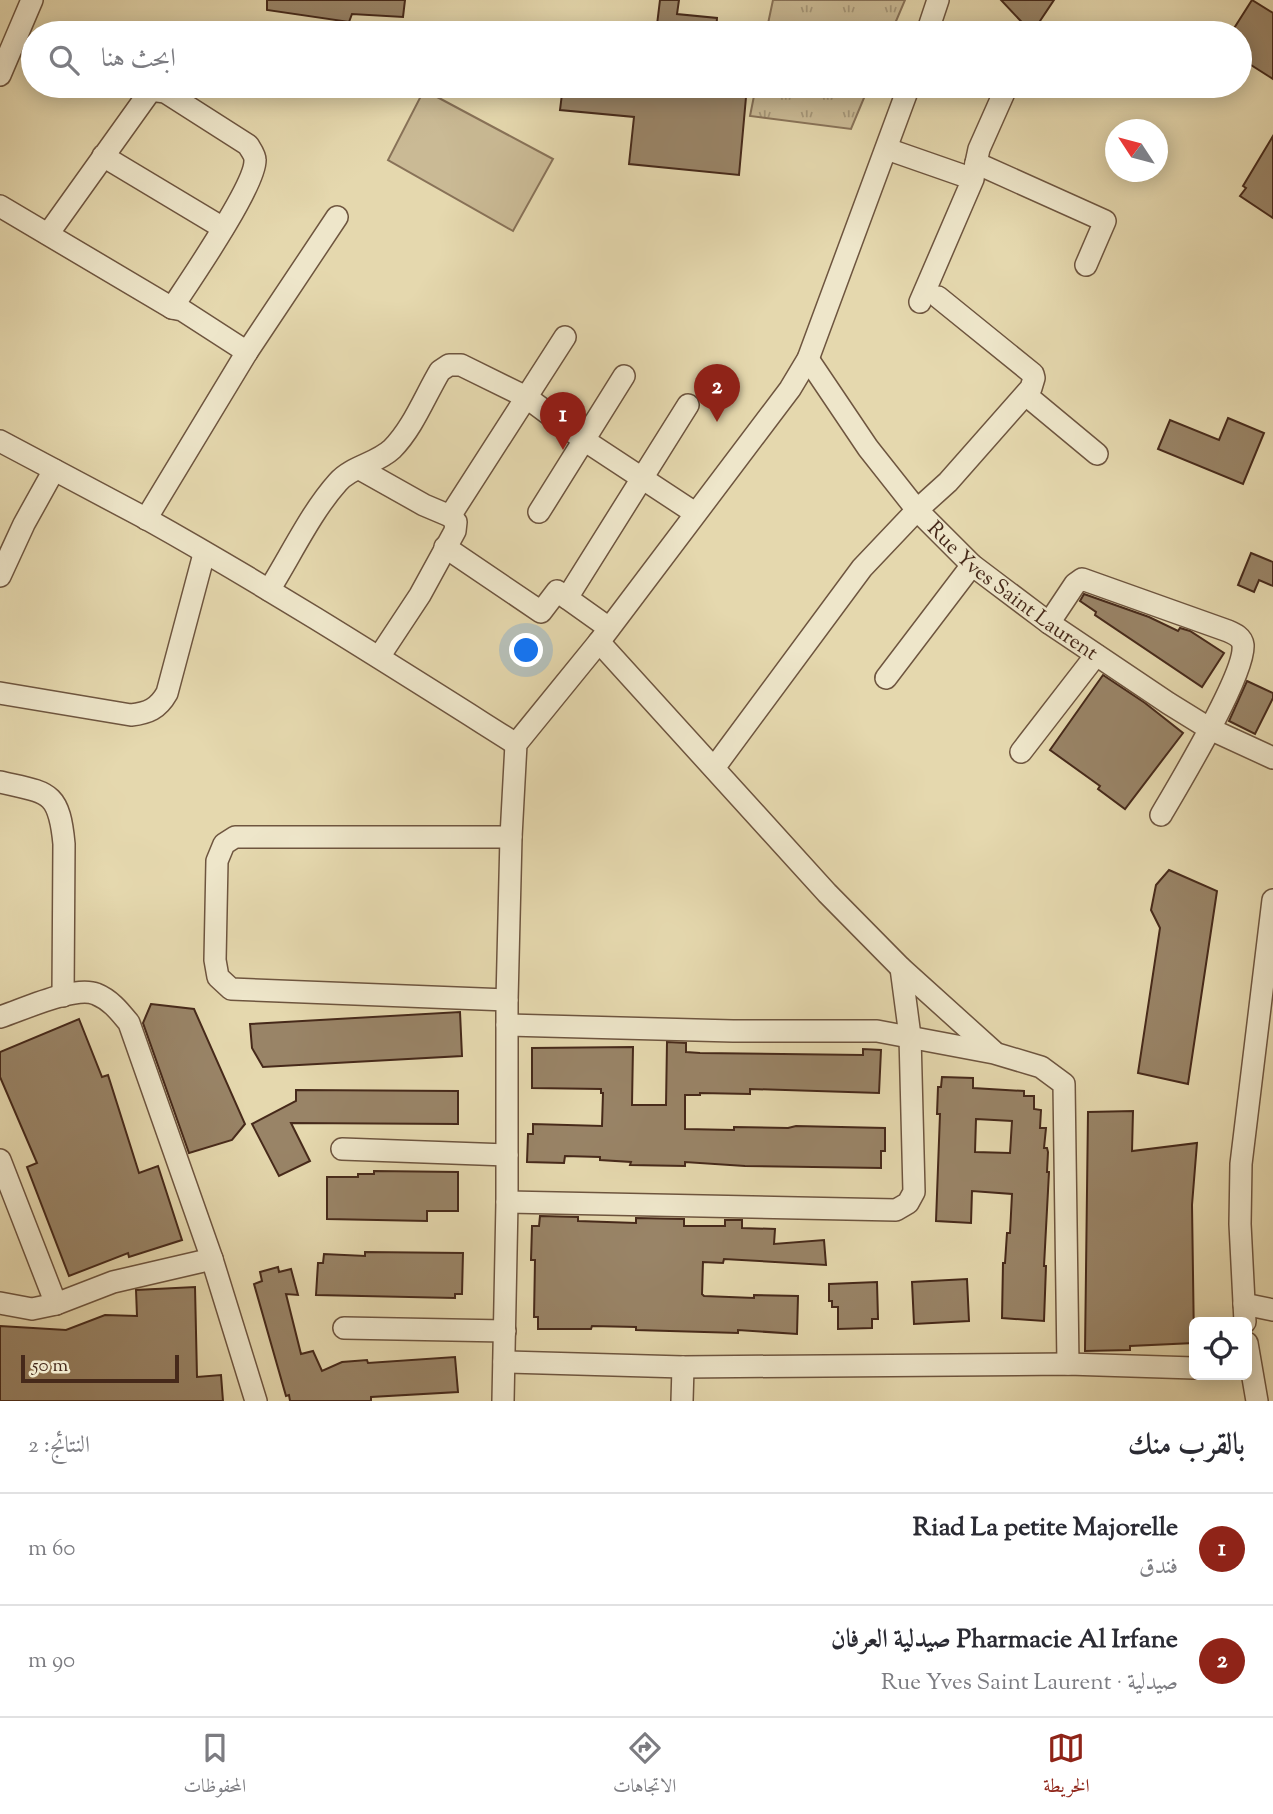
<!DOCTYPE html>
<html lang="ar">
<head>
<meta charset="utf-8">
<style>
	body { margin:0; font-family:"Sorts Mill Goudy",Amiri,serif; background:#f2f2f3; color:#2b2b33; direction:rtl }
	.controls { position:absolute; right:21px; bottom:21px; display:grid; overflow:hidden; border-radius:10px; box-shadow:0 4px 18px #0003 }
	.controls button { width:63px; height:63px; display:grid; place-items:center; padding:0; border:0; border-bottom:2px solid #e1e1e2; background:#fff; color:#2b2b33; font:35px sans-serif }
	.compass { position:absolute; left:1105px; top:119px; width:63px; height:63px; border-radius:50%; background:#fff; box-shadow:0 4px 18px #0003; rotate:306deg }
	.scale { position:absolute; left:21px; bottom:18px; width:158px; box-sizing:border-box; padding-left:7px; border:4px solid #46291a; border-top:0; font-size:19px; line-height:24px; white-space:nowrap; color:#46291a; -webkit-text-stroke:5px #eee6ca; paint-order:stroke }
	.you { position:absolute; left:527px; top:651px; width:24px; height:24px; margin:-18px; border:5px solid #fff; border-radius:50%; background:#1a73e8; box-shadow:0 0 0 10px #1a73e833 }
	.badge { display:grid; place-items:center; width:46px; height:46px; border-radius:50%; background:#8f2418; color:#fff; font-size:23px; font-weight:700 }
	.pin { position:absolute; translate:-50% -58px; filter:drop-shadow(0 2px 4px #0008) }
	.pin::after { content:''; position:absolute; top:37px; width:24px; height:21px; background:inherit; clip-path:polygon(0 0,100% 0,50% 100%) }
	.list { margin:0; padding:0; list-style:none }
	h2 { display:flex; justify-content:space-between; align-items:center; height:91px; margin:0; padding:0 28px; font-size:30px }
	h2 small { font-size:23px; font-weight:400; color:#7c7c81 }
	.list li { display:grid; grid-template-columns:46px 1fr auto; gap:21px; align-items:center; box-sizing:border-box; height:112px; padding:0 28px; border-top:2px solid #e1e1e2 }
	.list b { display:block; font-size:26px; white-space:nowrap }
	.list p { margin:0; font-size:23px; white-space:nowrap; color:#7c7c81 }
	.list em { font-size:23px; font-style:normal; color:#7c7c81 }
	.icon { flex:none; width:38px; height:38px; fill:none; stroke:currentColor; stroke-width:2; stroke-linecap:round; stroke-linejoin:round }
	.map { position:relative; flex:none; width:1273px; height:1401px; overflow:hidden; direction:ltr }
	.search { position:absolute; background:#fff; box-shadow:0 4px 18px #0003; left:21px; right:21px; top:21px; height:77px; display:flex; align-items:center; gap:18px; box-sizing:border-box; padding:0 24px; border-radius:38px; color:#7c7c81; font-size:26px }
	.sheet { height:315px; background:#fff }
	nav { display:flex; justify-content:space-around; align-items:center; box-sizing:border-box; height:98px; border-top:2px solid #e1e1e2; background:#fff; font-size:19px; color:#7c7c81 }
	nav a { display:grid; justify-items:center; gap:4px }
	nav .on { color:#8f2418 }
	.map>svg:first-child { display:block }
</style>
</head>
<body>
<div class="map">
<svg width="1273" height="1401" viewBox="0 0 1273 1401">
	<defs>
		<pattern id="grass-tufts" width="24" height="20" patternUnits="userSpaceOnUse" patternTransform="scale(1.75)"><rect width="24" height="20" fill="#caba95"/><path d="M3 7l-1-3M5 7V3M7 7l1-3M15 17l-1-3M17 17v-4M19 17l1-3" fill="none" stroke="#a69779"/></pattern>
	</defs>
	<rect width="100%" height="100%" fill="#e5d8ae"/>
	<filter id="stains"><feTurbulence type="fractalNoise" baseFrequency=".00286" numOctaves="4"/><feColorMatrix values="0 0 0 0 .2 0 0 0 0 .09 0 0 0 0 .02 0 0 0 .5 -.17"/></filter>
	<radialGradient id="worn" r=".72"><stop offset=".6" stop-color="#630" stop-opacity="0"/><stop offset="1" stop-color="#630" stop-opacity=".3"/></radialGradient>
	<g fill="url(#grass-tufts)" stroke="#887258" stroke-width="2">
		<path d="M773 0H905L891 33H766Z"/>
		<path d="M756 86H869L851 129 750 116Z"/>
	</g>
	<path fill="#caba95" stroke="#887258" stroke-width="2" d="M424 90 553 159 513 231 388 160Z"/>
	<g fill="#998467" stroke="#46291a" stroke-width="2" fill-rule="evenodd">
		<path d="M267 0H405L403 17 352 14 349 22 267 10Z"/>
		<path d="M660 0H679L677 14 717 18 716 33H656Z"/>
		<path d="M1001 0H1054L1032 33Z"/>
		<path d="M1252 0 1273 13V79L1240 58V33H1231Z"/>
		<path d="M563 86H747L739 175 629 164 634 117 560 110Z"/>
		<path d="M1273 136V218L1240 196 1246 188 1243 186Z"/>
		<path d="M1228 418 1264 433 1243 484 1158 449 1170 420 1219 440Z"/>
		<path d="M1251 553 1273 562V586L1259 580 1254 592 1238 585Z"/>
		<path d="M1084 594 1149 617 1178 631 1180 628 1190 631 1224 653 1202 687 1095 615 1096 612 1080 601Z"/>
		<path d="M1103 675 1145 703 1183 733 1125 809 1098 789 1100 786 1050 750Z"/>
		<path d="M1247 681 1273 693V698L1255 734 1229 721Z"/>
		<path d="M1169 870 1217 891 1188 1084 1138 1073 1160 928 1151 910 1156 885Z"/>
		<path d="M151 1004 194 1009 245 1124 232 1140 189 1153 143 1023Z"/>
		<path d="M460 1012 462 1056 263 1067 252 1048 250 1024Z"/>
		<path d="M79 1019 102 1077 108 1075 139 1173 158 1166 182 1240 129 1257 128 1253 69 1276 27 1167 37 1163 0 1077V1052Z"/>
		<path d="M667 1042 686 1043V1052L700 1053 863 1055V1049L881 1050 879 1093 750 1089V1094L700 1093V1095H685V1129L734 1130V1127L788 1128 796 1126 885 1128V1151H881V1168L745 1166 685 1162V1166L630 1165 631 1162 600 1160V1157L565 1156 564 1163 527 1162 528 1134H533V1124L602 1126 603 1093H601V1089L532 1088V1048L633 1047 632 1105H666Z"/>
		<path d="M942 1077 973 1078V1088L1024 1091V1096H1034V1109L1041 1110 1040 1128H1046L1044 1148H1047L1048 1152 1047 1172H1049L1044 1266H1046L1044 1321 1002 1318 1003 1263H1005L1007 1233H1010L1012 1194 972 1191 971 1223 936 1221 940 1114H937L938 1087H941ZM976 1119 1012 1121 1010 1153 975 1152Z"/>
		<path d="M296 1090 458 1091V1124L291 1123 310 1161 279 1176 252 1124 296 1101Z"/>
		<path d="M1133 1111 1132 1151 1197 1143 1192 1205 1194 1343 1130 1346V1350L1085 1351 1088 1112Z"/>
		<path d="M374 1171 458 1172V1211H427V1221L327 1219V1177H358V1174H374Z"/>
		<path d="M540 1216 578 1217V1221L636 1223V1218L684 1219V1226H725V1220H742V1228L775 1229 774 1244 824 1240 826 1265 724 1259 723 1263 703 1262 702 1294 704 1296 754 1298V1295L798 1296 797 1334 738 1330V1333L636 1330V1327L592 1326 591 1329H538V1317H534L535 1260H531L532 1226H539Z"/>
		<path d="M365 1252 463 1253 462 1294H455V1298L316 1295 318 1263H323L324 1254 365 1256Z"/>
		<path d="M278 1267 279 1272 291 1269 298 1295 286 1294 301 1354 313 1351 322 1371 342 1362 367 1360 368 1363 455 1357 458 1392 371 1397V1401H290L289 1395 286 1396 254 1284 262 1281 260 1272Z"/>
		<path d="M967 1279 969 1321 914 1324 912 1282Z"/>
		<path d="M877 1282 878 1319H872V1328L838 1329V1307H832V1301H829V1284Z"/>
		<path d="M195 1287 197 1377 221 1375 223 1401H0V1326L66 1330 105 1315 137 1316 136 1290Z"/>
	</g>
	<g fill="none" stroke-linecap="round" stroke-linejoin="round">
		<g stroke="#6e553f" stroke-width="24">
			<g id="minor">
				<path d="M927 33 938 0"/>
				<path d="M0 75 32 0"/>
				<path d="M887 149 973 179 920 302"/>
				<path d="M103 156 223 228"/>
				<path d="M976 163 1105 221 1086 265"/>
				<path d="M973 177 979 149 1007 86"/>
				<path d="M0 206 172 308 182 310 247 352"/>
				<path d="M48 234 151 90 165 92 248 145C251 150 255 155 255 160 256 185 189 282 172 308"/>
				<path id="s1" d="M808 359 868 448 917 510 972 565 1049 623 1168 703 1210 729 1273 758"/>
				<path d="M1026 395 1097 454"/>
				<path d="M0 441C48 467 97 492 145 518 272 589 394 667 516 744"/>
				<path d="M360 469 424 505 450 516 456 522 455 531 420 595 379 657"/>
				<path d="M539 512 624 376"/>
				<path d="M450 516 565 337"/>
				<path d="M146 519 247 352 337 217"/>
				<path d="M445 547 541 612 557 591 609 628"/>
				<path d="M0 576 24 524 54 470"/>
				<path d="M269 590C291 555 311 512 338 482 352 466 376 464 392 449 413 428 425 396 440 371L449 365H461L526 397 584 440 695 513"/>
				<path d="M567 598 688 405"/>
				<path d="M1049 623 1075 584 1082 579 1228 631C1235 634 1242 637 1243 645 1246 673 1178 786 1161 815"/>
				<path d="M599 642 827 893 901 968 993 1051"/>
				<path d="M886 678 972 565"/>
				<path d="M0 693 131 715C148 713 158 709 167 693L204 554"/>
				<path d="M1021 752 1096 655"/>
				<path d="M714 768 862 568 917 510 948 482 1031 388 1034 378 1033 374 938 297"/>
				<path d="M0 782C48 793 59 790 64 844L63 996"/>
				<path d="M507 1000 231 989 218 977 215 960 217 861 224 844 235 837H511"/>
				<path d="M0 1017C22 1010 75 985 96 994 111 1000 120 1012 129 1023L212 1259 256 1401"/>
				<path d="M507 1025 733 1031H877L994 1053 1041 1067 1064 1084 1068 1364"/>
				<path d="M342 1149 507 1155"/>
				<path d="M0 1160 56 1304"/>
				<path d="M507 1202 896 1210 908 1203 914 1192 910 1036 901 968"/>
				<path d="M0 1303 32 1309 56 1304 113 1282 212 1259"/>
				<path d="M1244 1304 1273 1310"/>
				<path d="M1245 1322 1240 1224 1241 1164 1273 900"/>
				<path d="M344 1328 505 1331"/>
				<path d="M1247 1343 1257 1401"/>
				<path d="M504 1362 683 1367 1068 1364 1194 1368"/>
				<path d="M503 1401 507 1202V1000L511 837 516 744 599 642 790 389 808 359 909 86"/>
				<path d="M682 1401 683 1367"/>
			</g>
		</g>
		<use href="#minor" stroke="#eee6ca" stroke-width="21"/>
	</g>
	<g text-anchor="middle" stroke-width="6" stroke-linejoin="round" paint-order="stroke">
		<g font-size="21" fill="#46291a" stroke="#eee6ca">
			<text dy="7" stroke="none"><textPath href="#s1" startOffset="312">Rue Yves Saint Laurent</textPath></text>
		</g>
	</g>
	<rect width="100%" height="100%" filter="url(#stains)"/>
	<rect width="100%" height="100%" fill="url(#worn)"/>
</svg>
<div class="controls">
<button><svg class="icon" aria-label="locate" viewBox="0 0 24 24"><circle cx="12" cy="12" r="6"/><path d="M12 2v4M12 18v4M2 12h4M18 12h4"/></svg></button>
</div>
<svg class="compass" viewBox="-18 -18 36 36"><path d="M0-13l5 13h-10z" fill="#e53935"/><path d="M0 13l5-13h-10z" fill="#7c7c81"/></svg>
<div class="scale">50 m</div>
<div class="you"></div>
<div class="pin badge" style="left:563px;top:450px">1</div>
<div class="pin badge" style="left:717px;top:422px">2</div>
<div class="search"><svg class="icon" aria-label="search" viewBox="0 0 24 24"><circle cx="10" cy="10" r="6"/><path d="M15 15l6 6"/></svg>ابحث هنا</div>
</div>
<section class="sheet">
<h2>بالقرب منك<small>النتائج: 2</small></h2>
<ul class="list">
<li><span class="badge">1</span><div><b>Riad La petite Majorelle</b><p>فندق</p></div><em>60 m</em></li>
<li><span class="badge">2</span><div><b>Pharmacie Al Irfane صيدلية العرفان</b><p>صيدلية · Rue Yves Saint Laurent</p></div><em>90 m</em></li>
</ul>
</section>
<nav>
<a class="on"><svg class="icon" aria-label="map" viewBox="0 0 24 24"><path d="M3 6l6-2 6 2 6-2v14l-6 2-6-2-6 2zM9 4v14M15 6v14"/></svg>الخريطة</a>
<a><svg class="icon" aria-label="directions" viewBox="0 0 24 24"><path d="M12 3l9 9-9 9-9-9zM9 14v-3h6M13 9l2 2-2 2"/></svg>الاتجاهات</a>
<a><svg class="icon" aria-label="saved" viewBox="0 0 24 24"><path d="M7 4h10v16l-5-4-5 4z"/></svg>المحفوظات</a>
</nav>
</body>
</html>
